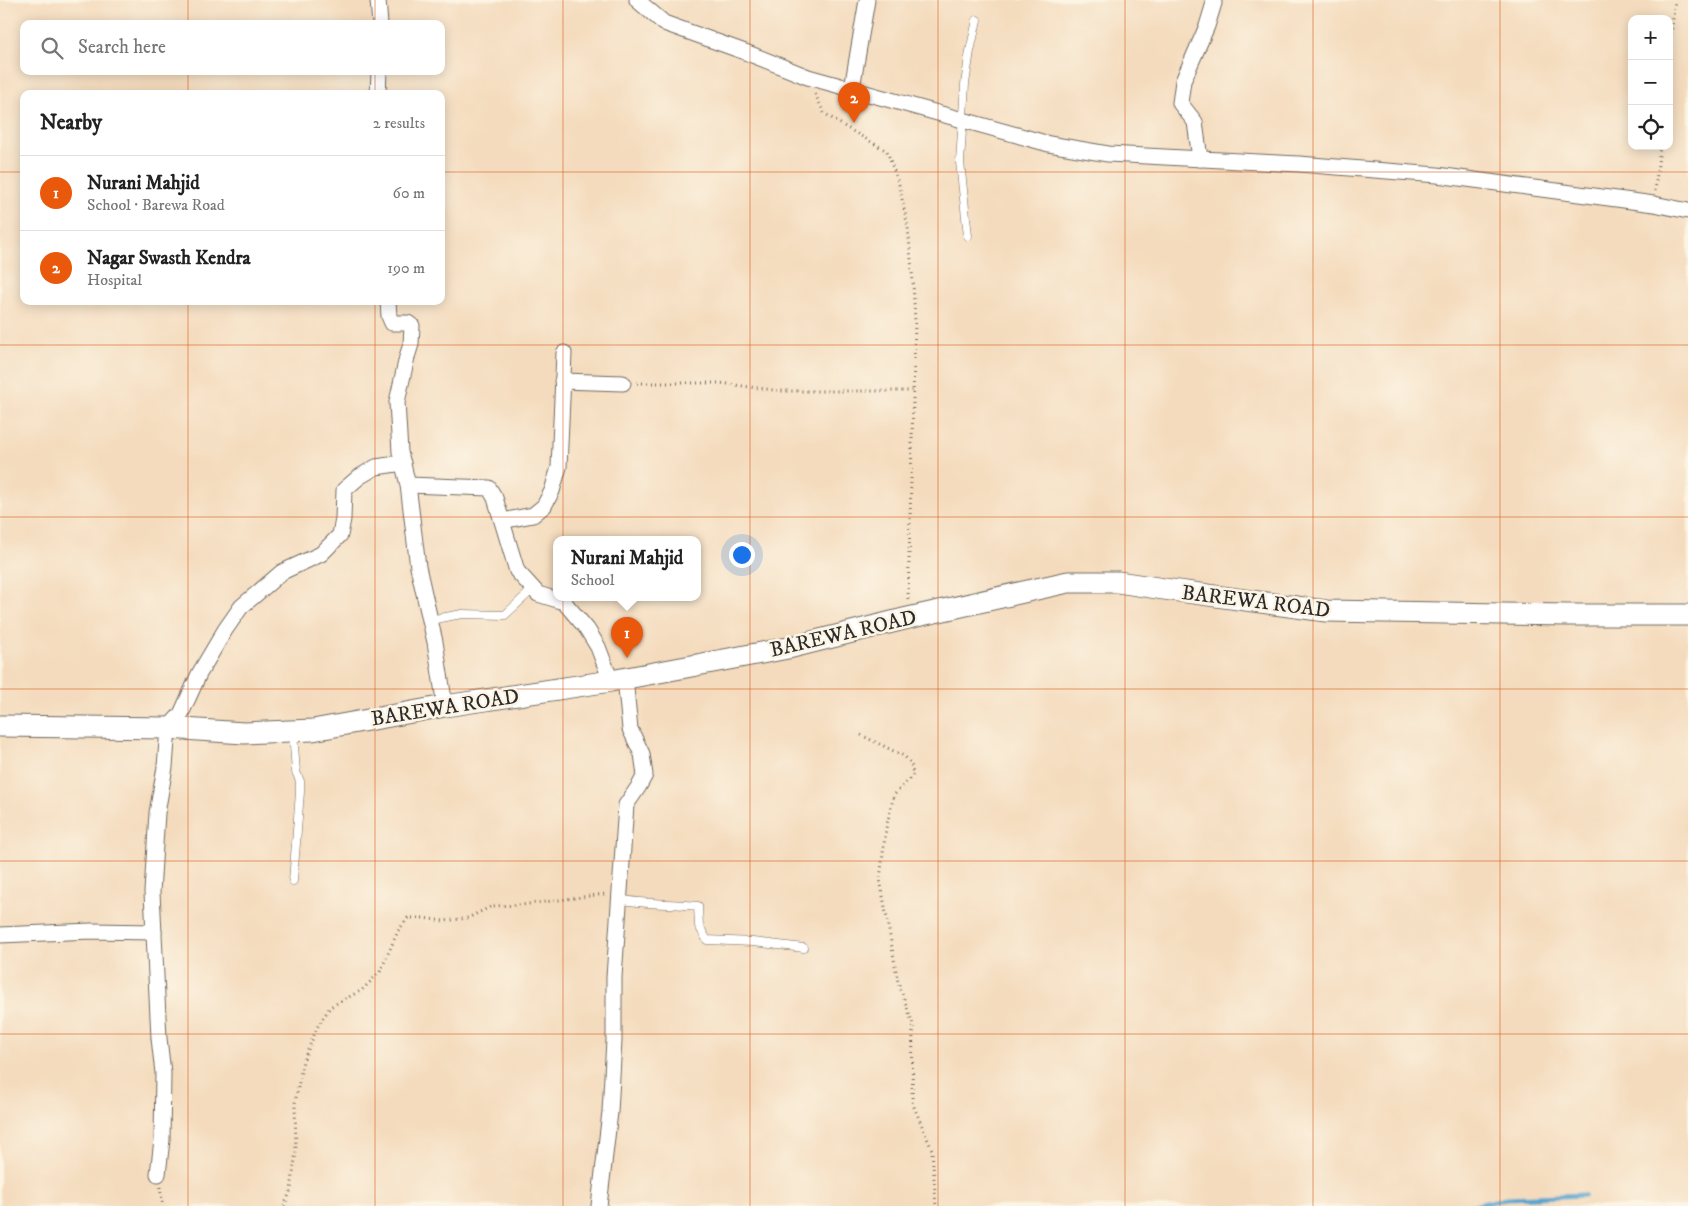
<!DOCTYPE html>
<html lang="en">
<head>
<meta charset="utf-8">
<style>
	body { margin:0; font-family:"IM FELL DW Pica",serif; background:#f2f2f2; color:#222 }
	.controls { position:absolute; right:15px; top:15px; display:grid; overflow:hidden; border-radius:10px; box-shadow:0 2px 12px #0003 }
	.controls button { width:45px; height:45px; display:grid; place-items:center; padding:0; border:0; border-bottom:1px solid #e0e0e0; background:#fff; color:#222; font:25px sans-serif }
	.you { position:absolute; left:741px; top:554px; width:18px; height:18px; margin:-12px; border:4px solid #fff; border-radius:50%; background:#1a73e8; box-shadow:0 0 0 8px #1a73e833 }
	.badge { display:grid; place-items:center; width:32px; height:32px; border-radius:50%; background:#ea580c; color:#fff; font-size:16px; font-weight:700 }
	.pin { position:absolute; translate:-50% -41px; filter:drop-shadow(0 1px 2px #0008) }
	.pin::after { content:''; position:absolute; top:26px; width:18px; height:15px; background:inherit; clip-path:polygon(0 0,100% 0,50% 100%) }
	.popup { position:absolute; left:553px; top:536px; width:148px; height:65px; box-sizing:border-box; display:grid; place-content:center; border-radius:10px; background:#fff; filter:drop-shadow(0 1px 4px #0005); font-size:16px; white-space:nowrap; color:#767676 }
	.popup b { font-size:19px; color:#222 }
	.popup::after { content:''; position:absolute; left:50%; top:100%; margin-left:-10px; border:10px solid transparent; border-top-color:#fff }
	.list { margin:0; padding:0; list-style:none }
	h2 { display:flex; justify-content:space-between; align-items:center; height:65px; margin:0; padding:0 20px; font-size:21px }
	h2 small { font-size:16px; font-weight:400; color:#767676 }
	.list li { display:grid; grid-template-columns:32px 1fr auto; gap:15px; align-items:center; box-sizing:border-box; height:75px; padding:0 20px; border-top:1px solid #e0e0e0 }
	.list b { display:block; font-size:19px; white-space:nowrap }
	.list p { margin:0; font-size:16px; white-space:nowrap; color:#767676 }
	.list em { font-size:16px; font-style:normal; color:#767676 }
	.icon { flex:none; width:28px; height:28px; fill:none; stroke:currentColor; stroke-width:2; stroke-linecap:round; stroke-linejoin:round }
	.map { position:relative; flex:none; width:1688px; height:1206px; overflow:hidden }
	.search { position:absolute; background:#fff; box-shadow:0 2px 12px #0003; left:20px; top:20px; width:425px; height:55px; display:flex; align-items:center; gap:12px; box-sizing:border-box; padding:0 18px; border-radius:10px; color:#767676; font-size:19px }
	.panel { position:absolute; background:#fff; box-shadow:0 2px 12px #0003; left:20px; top:90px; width:425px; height:215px; border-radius:10px }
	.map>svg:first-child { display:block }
</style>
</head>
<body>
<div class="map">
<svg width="1688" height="1206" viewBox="0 0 1688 1206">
	<rect width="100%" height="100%" fill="#fcf5e5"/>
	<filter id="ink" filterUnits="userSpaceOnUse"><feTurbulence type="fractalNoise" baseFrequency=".02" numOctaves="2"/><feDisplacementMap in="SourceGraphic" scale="10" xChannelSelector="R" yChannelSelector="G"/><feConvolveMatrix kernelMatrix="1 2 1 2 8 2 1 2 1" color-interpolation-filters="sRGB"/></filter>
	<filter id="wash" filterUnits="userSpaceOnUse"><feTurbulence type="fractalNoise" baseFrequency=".0096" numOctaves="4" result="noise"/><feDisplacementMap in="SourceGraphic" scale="20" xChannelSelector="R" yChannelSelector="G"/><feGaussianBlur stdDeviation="1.12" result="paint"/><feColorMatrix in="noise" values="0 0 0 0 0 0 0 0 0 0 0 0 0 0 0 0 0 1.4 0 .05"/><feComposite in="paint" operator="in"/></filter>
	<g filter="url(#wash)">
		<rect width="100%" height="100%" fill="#f4dbbd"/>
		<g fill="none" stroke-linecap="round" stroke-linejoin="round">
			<path stroke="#56a5d0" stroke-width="5" d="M1474 1206 1507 1198 1584 1195"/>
		</g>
	</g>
	<g filter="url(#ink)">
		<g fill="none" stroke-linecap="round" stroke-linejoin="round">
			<g stroke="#71695e" stroke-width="9">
				<g id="service">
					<path d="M968 236 960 162 965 84 970 51 977 20"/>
					<path d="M429 620 462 614 505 615 533 589"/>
					<path d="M293 732 296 772 300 781V792L293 881"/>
					<path d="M619 899C645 905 672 903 698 906L699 926 707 940 753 942 804 948"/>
				</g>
			</g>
			<g stroke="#71695e" stroke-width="17">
				<g id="minor">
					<path d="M378 0 380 24"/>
					<path d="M637 0 664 23 745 52 808 77 1049 144 1108 154 1299 164 1437 175 1654 204 1688 211"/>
					<path d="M852 88 867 0"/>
					<path d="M378 94 379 71"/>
					<path d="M1200 159 1195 122 1180 103 1183 81 1207 26 1214 3 1213 0"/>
					<path d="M388 301 389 316 392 323H408L412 326 411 344 407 357 397 402 400 452 408 485 418 567 435 642 445 706"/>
					<path d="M562 381 623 383"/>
					<path d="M408 485 489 488 495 498 517 571 538 594 564 602 587 629 598 647 611 681"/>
					<path d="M502 521 533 515 544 506 552 491 559 467 564 353"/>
					<path d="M0 935 91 931 154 932"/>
					<path d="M158 1174 162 1140 163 1073 159 1038 152 892 157 813 165 767 168 728 181 714 199 674 225 630 241 607 282 572 321 554 340 535 343 519 344 490 359 477 376 467 403 463"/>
					<path d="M599 1206 610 1112 614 1040V977L626 805 639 786 645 775 642 754 630 729 625 678"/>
				</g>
			</g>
			<g stroke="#71695e" stroke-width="23">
				<path id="secondary" d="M0 726 168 728 244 733 313 730 445 706 611 681 788 648 908 618 1068 582H1118L1164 589 1326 611 1568 615H1688"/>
			</g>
			<g stroke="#71695e" stroke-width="3" stroke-dasharray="1 4" stroke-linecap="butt">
				<path d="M1669 54 1675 0"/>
				<path d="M815 94 824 113 842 125 887 151 899 185 908 227 913 282 915 321 908 600"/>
				<path d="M1655 191 1660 146"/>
				<path d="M637 383H720L781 391H914"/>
				<path d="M861 735 904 756 911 763 913 775 894 795 886 828 880 879 898 982 913 1024 912 1102 932 1150 936 1206"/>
				<path d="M160 1187 163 1206"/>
				<path d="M284 1206 291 1190 296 1151 295 1103 303 1061 318 1026 330 1007 362 990 380 972 398 931 408 918H423L444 921 468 918 492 906 521 905 605 894"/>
			</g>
			<use href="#service" stroke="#fff" stroke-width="8"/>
			<use href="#minor" stroke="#fff" stroke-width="15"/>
			<use href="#secondary" stroke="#fff" stroke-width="21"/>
		</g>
	</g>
	<path fill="none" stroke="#d5540f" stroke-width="1" stroke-opacity="0.55" d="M188 0V24M375 0V24M563 0V1206M750 0V1206M938 0V1206M1125 0V1206M1313 0V1206M1500 0V1206M188 71V94M375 71V94M0 172H24M441 172H1688M188 301V1206M375 301V1206M0 345H1688M0 517H1688M0 689H1688M0 861H1688M0 1034H1688"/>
	<g text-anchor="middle" stroke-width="5" stroke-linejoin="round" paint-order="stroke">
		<g font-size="21" fill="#2b2b2b" stroke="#fcf5e5">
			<text transform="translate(1256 601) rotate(7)" y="7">BAREWA ROAD</text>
			<text transform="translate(843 633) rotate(-13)" y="7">BAREWA ROAD</text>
			<text transform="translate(445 707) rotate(-9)" y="7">BAREWA ROAD</text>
		</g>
	</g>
</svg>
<div class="controls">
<button>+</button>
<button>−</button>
<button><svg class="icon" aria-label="locate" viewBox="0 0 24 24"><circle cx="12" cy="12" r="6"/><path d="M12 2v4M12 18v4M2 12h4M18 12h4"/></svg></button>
</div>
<div class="you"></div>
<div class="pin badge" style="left:627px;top:658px">1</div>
<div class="popup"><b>Nurani Mahjid</b>School</div>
<div class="pin badge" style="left:854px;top:123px">2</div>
<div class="search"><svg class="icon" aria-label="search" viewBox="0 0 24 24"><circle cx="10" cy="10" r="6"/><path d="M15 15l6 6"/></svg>Search here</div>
<section class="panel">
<h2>Nearby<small>2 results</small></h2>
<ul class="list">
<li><span class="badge">1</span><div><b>Nurani Mahjid</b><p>School · Barewa Road</p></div><em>60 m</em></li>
<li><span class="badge">2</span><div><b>Nagar Swasth Kendra</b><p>Hospital</p></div><em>190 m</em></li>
</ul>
</section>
</div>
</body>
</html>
